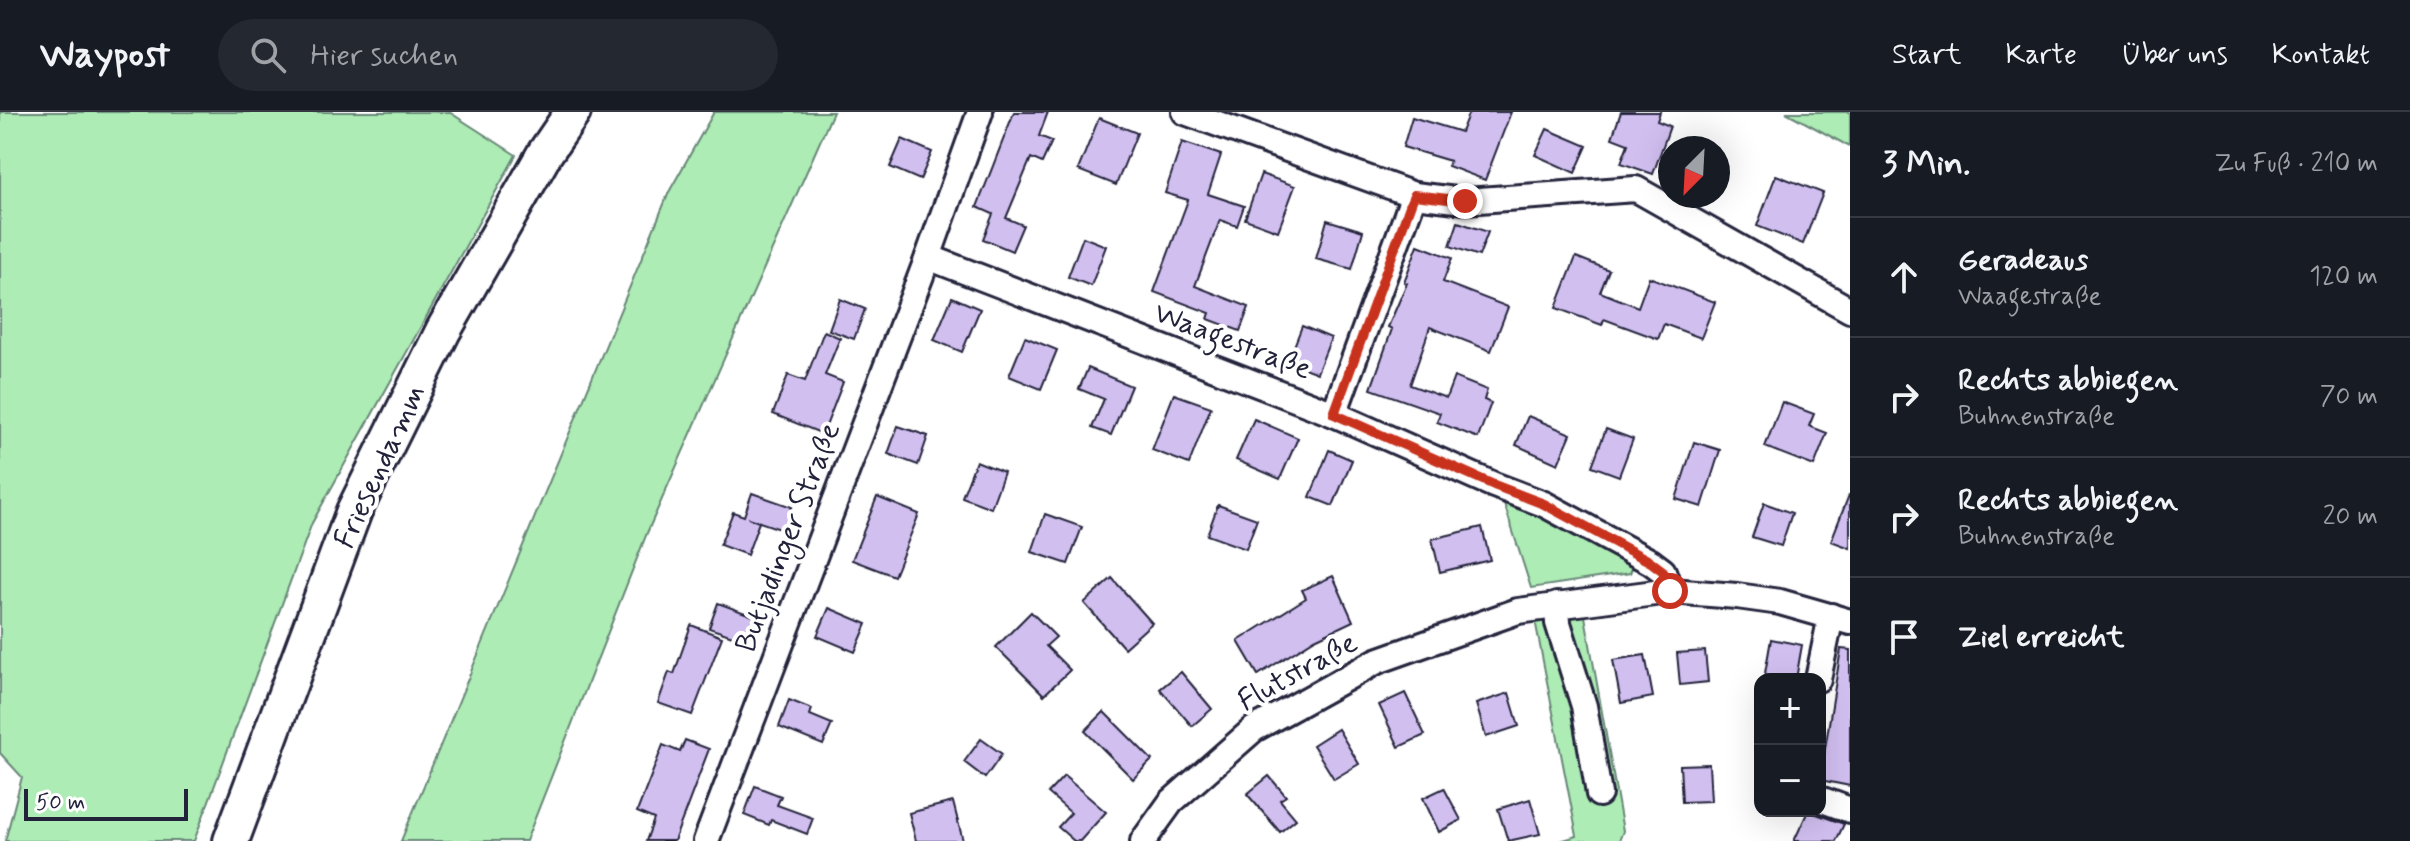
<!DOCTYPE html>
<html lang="de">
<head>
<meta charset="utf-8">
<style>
	body { margin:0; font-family:Mynerve,sans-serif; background:#242831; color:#f1f3f6 }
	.controls { position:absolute; right:24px; bottom:24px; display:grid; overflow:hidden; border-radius:16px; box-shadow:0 8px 32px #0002 }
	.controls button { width:72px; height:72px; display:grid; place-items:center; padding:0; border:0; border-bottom:2px solid #363941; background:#171b24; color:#f1f3f6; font:40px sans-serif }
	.compass { position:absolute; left:1658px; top:24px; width:72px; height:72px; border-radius:50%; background:#171b24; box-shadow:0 8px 32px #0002; rotate:204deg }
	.scale { position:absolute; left:24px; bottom:20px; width:164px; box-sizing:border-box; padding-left:8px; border:4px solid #22223b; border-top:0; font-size:22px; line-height:28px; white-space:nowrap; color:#22223b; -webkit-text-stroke:6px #fff; paint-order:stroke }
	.stop { position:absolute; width:24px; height:24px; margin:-18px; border:6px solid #c8321e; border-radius:50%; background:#fff }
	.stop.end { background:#c8321e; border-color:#fff; box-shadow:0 2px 8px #0008 }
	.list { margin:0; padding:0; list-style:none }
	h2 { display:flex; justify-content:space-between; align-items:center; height:104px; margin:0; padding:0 32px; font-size:34px }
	h2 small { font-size:26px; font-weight:400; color:#9ea1a6 }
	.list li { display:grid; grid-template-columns:52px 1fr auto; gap:24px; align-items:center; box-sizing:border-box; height:120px; padding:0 32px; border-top:2px solid #363941 }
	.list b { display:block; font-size:30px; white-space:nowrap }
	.list p { margin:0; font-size:26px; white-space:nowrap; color:#9ea1a6 }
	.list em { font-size:26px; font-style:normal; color:#9ea1a6 }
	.icon { flex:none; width:44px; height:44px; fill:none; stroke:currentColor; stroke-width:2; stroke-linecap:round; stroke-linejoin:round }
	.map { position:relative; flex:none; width:1850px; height:729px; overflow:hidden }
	header { display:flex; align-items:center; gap:48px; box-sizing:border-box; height:112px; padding:0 40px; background:#171b24; border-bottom:2px solid #363941 }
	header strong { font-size:38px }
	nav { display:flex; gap:44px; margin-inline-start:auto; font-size:28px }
	.search { width:560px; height:72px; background:#242831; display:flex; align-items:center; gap:20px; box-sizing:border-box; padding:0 28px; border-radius:44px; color:#9ea1a6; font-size:30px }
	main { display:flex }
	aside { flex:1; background:#171b24 }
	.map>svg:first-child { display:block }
</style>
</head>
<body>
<header>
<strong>Waypost</strong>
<div class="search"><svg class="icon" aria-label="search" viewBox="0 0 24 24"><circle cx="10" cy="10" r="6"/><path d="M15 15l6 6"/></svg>Hier suchen</div>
<nav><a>Start</a><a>Karte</a><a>Über uns</a><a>Kontakt</a></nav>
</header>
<main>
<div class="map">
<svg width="1850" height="729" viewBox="0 0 1850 729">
	<rect width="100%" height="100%" fill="#fff"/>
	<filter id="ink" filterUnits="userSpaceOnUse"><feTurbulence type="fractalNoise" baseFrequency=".0125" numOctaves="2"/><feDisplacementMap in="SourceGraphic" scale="16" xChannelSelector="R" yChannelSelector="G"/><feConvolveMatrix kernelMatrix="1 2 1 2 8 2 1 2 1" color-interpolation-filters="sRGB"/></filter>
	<g filter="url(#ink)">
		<g fill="#adecb4" stroke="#688778" stroke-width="2">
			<path d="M0 0H449L516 43 312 411 194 729H5L22 665 0 641Z"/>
			<path d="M714 0H833L647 421 526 729H401L669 80Z"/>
			<path d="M1786 0H1850V35Z"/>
			<path d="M1501 382 1636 446 1630 461 1531 476Z"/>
			<path d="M1585 504 1623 719 1619 729H1560L1577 724 1535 508Z"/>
		</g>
		<g fill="#d1bff0" stroke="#22223b" stroke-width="2">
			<path d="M1014 0H1048L1039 24 1052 29 1042 51 1031 46 1006 106 1023 113 1012 139 983 127 993 102 977 95Z"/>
			<path d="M1469 0H1511L1485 68 1448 54 1450 49 1403 35 1412 5 1461 20Z"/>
			<path d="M1621 0H1660L1657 9 1670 14 1653 62 1621 51 1628 32 1612 26Z"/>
			<path d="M1099 6 1137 21 1116 73 1078 58Z"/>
			<path d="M1547 17 1587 34 1575 61 1535 43Z"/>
			<path d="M902 27 932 40 920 68 890 55Z"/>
			<path d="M1182 30 1221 43 1208 82 1244 94 1237 114 1220 108 1195 174 1249 195 1240 219 1208 207 1210 201 1154 180 1188 88 1165 81Z"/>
			<path d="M1261 62 1295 74 1278 119 1245 107Z"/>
			<path d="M1776 63 1823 81 1803 132 1757 114Z"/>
			<path d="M1327 108 1363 119 1352 157 1316 147Z"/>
			<path d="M1458 110 1488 120 1479 144 1450 134Z"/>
			<path d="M1083 125 1106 134 1091 174 1068 165Z"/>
			<path d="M1418 133 1452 146 1443 170 1508 195 1491 239 1430 215 1410 273 1446 286 1454 265 1487 278 1484 288 1491 291 1478 326 1437 310 1440 301 1371 277 1392 217 1388 215 1407 171 1404 170Z"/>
			<path d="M1576 145 1609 158 1600 180 1638 195 1649 165 1715 190 1701 226 1664 212 1658 227 1604 207 1602 213 1556 196Z"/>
			<path d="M952 185 980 197 962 240 934 228Z"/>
			<path d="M840 187 865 197 854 227 829 218Z"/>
			<path d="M1302 214 1331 226 1317 261 1288 250Z"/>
			<path d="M824 219 840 226 825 263 843 270 823 322 773 302 788 263 805 269Z"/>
			<path d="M1025 225 1057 238 1041 277 1009 264Z"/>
			<path d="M1088 256 1131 274 1111 323 1092 316 1104 287 1079 277Z"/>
			<path d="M1174 282 1211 295 1189 352 1152 338Z"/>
			<path d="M1782 290 1814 302 1809 314 1827 321 1814 354 1765 335Z"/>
			<path d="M1528 304 1571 322 1558 352 1516 333Z"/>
			<path d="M1254 307 1298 326 1280 367 1236 348Z"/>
			<path d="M898 314 928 324 918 353 888 342Z"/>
			<path d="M1606 317 1633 327 1619 364 1592 354Z"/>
			<path d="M1694 330 1720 338 1702 395 1676 387Z"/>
			<path d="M1329 338 1352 348 1333 394 1310 385Z"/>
			<path d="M976 349 1004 360 991 396 962 385Z"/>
			<path d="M752 381 792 395 783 418 748 406 759 410 747 443 720 433 733 400 744 404Z"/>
			<path d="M1849 383H1850V436L1831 429Z"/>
			<path d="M877 385 919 402 894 464 852 448Z"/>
			<path d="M1764 391 1792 401 1781 434 1752 425Z"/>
			<path d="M1218 393 1257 407 1246 437 1207 423Z"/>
			<path d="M1045 402 1082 415 1068 452 1032 440Z"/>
			<path d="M1482 415 1490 448 1440 460 1432 427Z"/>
			<path d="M1333 464 1353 509 1315 527 1258 563 1238 529 1306 486 1302 478Z"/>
			<path d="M1112 466 1152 511 1124 536 1084 491Z"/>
			<path d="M718 491 759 506 750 530 709 516Z"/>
			<path d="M829 496 867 512 855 540 817 524Z"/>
			<path d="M1031 500 1056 525 1046 534 1070 558 1044 583 996 535Z"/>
			<path d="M691 513 722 525 692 603 658 591 669 560 674 562Z"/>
			<path d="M1771 527 1802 533 1796 567H1764Z"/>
			<path d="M1841 537 1850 538V674L1820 668Z"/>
			<path d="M1705 539 1708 570 1680 573 1677 541Z"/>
			<path d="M1645 543 1653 585 1621 591 1613 548Z"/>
			<path d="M1181 560 1212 597 1192 614 1160 577Z"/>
			<path d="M1405 581 1425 623 1399 635 1379 593Z"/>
			<path d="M1509 581 1519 614 1486 625 1476 592Z"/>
			<path d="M789 588 812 597 810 603 832 612 823 633 779 615Z"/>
			<path d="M1104 600 1152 648 1133 667 1085 619Z"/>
			<path d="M1338 617 1359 652 1334 667 1313 633Z"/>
			<path d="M981 627 1002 642 985 666 964 650Z"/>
			<path d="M685 628 709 637 674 729H646L654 707 637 700 663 633 680 640Z"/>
			<path d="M1709 652 1711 689 1682 690 1680 653Z"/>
			<path d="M1064 664 1106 700 1080 729H1074L1058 715 1071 701 1048 681Z"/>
			<path d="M1269 664 1286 684 1280 688 1296 707 1280 720 1247 682Z"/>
			<path d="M755 674 781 684 777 693 813 706 807 722 771 708 769 713 744 703Z"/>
			<path d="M1444 676 1461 708 1439 720 1423 686Z"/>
			<path d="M1530 687 1540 722 1508 729 1498 697Z"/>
			<path d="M953 690 963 729H916L909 701Z"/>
			<path d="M1808 699 1844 712 1836 729H1794Z"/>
		</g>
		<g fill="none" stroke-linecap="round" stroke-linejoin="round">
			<g stroke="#22223b" stroke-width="30">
				<g id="street">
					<path d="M1185 0 1414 83 1465 89 1636 77 1850 198"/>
					<path d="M928 145 1334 302 1494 373 1544 392 1651 450 1663 459 1670 479"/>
					<path d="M1334 302 1414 83"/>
					<path d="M1557 493 1558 511 1584 594 1599 682"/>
					<path d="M1818 567 1831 504"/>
					<path d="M1820 687 1850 698"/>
					<path d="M706 729 928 145 980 0"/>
					<path d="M1143 729 1171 690 1254 617 1377 549 1518 499 1670 479 1737 484 1780 490 1850 510"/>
				</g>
			</g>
			<g stroke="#22223b" stroke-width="40">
				<path id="secondary" d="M231 729 354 399 443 219 545 41 573 0"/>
			</g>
			<use href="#street" stroke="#fff" stroke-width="24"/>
			<use href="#secondary" stroke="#fff" stroke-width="34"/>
		</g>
	</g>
	<g fill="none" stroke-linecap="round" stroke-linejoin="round" filter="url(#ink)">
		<path stroke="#c8321e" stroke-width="10" d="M1465 89 1414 83 1334 302 1494 373 1544 392 1651 450 1663 459 1670 479"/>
	</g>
	<g text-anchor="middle" stroke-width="8" stroke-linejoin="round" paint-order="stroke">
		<g font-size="30" fill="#22223b" stroke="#fff">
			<text transform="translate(1233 228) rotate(21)" y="10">Waagestraße</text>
			<text transform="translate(379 354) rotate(-65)" y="10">Friesendamm</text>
			<text transform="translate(787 425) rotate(-69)" y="10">Butjadinger Straße</text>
			<text transform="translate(1297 559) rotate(-29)" y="10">Flutstraße</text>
		</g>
	</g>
</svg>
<div class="controls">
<button>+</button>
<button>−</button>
</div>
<svg class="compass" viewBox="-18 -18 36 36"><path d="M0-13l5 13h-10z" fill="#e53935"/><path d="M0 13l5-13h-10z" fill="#9ea1a6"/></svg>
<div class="scale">50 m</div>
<div class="stop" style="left:1670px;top:479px"></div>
<div class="stop end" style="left:1465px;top:89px"></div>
</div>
<aside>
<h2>3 Min.<small>Zu Fuß · 210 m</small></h2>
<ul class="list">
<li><svg class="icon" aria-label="ahead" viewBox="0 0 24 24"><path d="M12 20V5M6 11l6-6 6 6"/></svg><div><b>Geradeaus</b><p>Waagestraße</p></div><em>120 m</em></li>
<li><svg class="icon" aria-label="right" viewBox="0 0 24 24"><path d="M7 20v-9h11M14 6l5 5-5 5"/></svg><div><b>Rechts abbiegen</b><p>Buhnenstraße</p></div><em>70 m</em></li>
<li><svg class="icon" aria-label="right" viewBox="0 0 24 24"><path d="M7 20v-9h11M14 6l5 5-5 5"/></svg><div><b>Rechts abbiegen</b><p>Buhnenstraße</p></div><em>20 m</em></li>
<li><svg class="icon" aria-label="arrive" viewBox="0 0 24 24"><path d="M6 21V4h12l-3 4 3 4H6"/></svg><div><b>Ziel erreicht</b></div></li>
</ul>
</aside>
</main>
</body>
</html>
